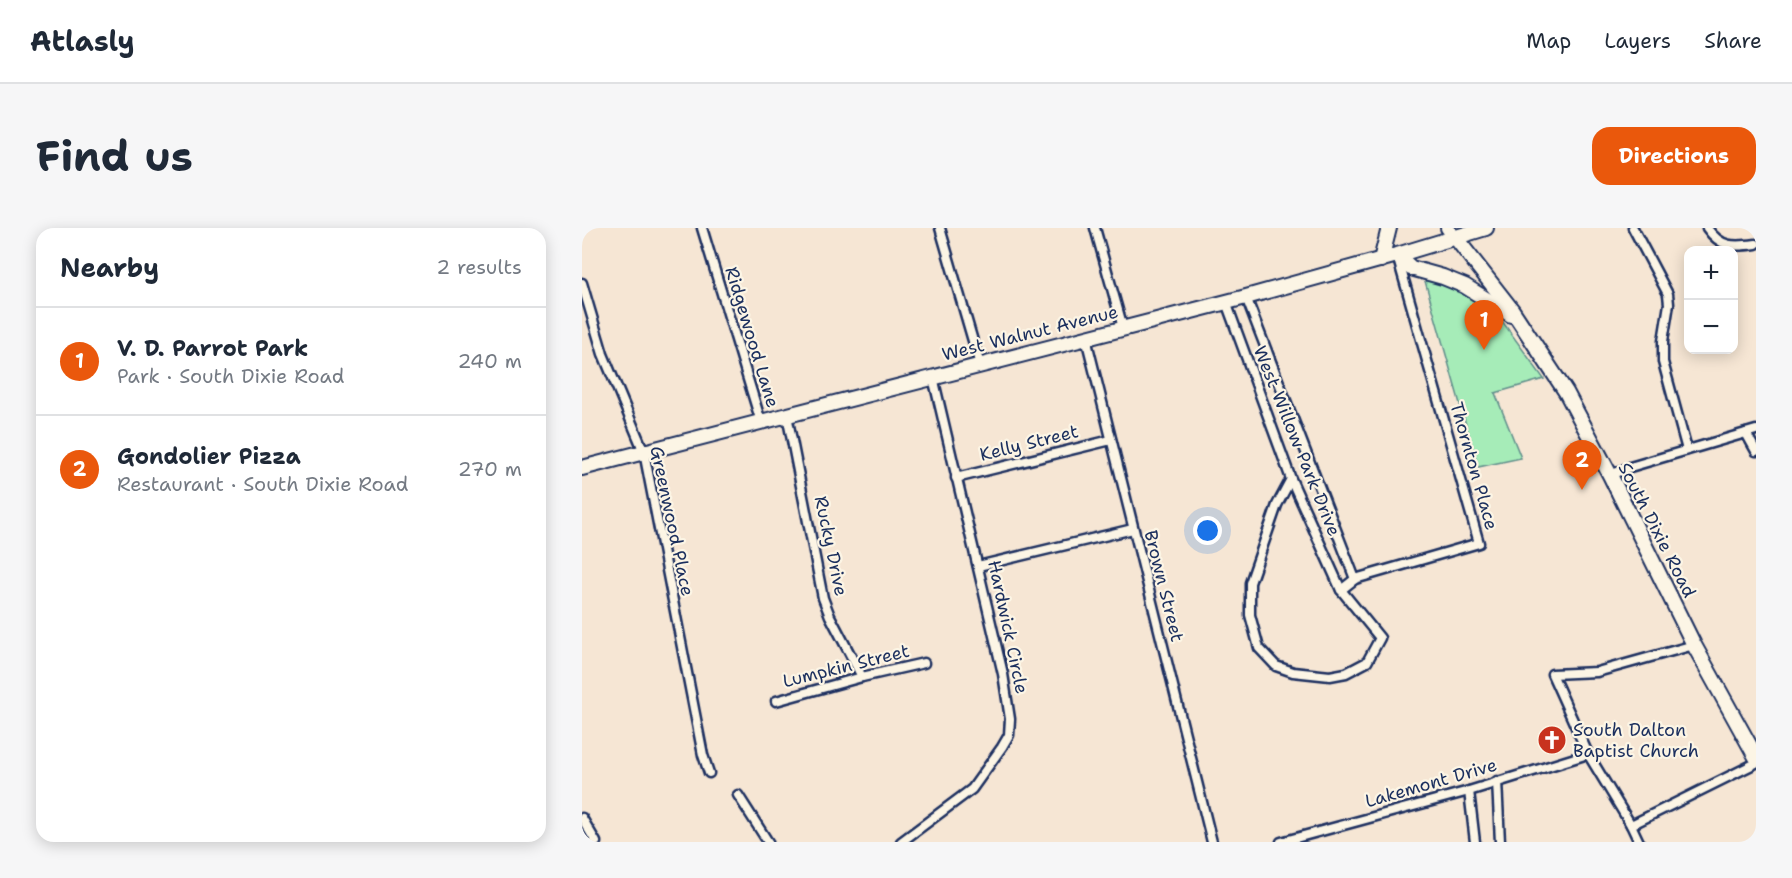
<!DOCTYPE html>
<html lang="en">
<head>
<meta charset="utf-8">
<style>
	body { margin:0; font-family:"Shantell Sans",sans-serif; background:#f6f6f7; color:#1f2937 }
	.controls { position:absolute; right:18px; top:18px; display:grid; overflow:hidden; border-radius:12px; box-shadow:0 3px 15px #0003 }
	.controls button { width:54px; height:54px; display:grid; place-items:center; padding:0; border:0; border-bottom:2px solid #e0e1e3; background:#fff; color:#1f2937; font:30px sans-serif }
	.you { position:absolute; left:626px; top:303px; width:21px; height:21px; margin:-15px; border:4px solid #fff; border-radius:50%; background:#1a73e8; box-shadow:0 0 0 9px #1a73e833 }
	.badge { display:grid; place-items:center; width:39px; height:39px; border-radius:50%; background:#ea580c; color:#fff; font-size:20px; font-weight:700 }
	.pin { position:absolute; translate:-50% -50px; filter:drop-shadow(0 2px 3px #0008) }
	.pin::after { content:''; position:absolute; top:32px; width:21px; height:18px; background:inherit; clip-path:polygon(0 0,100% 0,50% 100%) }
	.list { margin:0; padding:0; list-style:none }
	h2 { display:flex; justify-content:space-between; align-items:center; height:78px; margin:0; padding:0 24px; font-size:26px }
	h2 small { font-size:20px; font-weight:400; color:#747a83 }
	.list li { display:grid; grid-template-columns:39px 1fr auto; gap:18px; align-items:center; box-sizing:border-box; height:108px; padding:0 24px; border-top:2px solid #e0e1e3 }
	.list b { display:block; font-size:22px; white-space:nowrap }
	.list p { margin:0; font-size:20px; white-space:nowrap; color:#747a83 }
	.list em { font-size:20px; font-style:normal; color:#747a83 }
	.map { position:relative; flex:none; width:1174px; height:614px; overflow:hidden; border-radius:18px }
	header { display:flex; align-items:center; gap:36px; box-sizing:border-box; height:84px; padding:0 30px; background:#fff; border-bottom:2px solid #e0e1e3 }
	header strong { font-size:28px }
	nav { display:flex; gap:33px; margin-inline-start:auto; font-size:21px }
	.intro { display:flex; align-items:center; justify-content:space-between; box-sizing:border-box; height:144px; padding:0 36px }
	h1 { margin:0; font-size:42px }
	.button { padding:15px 27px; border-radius:18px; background:#ea580c; color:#fff; font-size:21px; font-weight:700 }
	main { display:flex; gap:36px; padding:0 36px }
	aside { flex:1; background:#fff; border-radius:18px; box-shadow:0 3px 15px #0003 }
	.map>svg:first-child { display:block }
</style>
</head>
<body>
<header>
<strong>Atlasly</strong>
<nav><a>Map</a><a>Layers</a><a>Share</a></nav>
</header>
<div class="intro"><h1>Find us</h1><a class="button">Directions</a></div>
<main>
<aside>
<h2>Nearby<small>2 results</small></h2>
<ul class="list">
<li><span class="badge">1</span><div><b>V. D. Parrot Park</b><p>Park · South Dixie Road</p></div><em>240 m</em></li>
<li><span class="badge">2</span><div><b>Gondolier Pizza</b><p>Restaurant · South Dixie Road</p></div><em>270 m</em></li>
</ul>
</aside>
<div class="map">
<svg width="1174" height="614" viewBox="0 0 1174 614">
	<rect width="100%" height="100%" fill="#f6e6d4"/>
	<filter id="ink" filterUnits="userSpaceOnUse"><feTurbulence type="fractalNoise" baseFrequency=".0167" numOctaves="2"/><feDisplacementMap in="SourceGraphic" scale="12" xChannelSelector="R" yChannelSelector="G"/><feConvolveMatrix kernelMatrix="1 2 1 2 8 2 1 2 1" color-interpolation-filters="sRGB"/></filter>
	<g filter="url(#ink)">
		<path fill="#a6ecb8" stroke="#608e8b" stroke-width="1.5" d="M841 46 876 60 920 93 962 151 913 165 939 230 896 239Z"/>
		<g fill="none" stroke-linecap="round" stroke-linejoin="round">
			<g stroke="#1b2f5e" stroke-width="13">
				<g id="street">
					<path d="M120 0 179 194"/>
					<path d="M358 0 398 137"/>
					<path d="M513 0 541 100"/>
					<path d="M1051 0 1086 66 1087 76 1081 113V134L1105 222"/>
					<path d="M1125 0C1139 20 1151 19 1174 16"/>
					<path d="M0 55 21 126 62 224 121 527 127 545"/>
					<path d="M664 69 773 351"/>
					<path d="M644 74 709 251 759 362 798 410 785 434 764 445 748 448 711 444 694 438 677 420 668 387V355L695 277 709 251"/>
					<path d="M504 110 630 614"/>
					<path d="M205 187 241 370 248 388 280 449"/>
					<path d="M1164 205 1174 223"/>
					<path d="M1028 247 1048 239 1174 202"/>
					<path d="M374 250 529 212"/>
					<path d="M396 338 551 301"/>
					<path d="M759 362 773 351 897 315 816 31"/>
					<path d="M194 473 280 449 342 435"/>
					<path d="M915 553 918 614"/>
					<path d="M887 563 893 614"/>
					<path d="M156 567 186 614"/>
					<path d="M0 590 14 614"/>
					<path d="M1049 597 1174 535"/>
					<path d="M319 614 390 561 420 519 427 507 428 491 421 446 351 149"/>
					<path d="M699 614 887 563 1006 526"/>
					<path d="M1057 614 1049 597 1006 526 970 446 1015 444 1112 417"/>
				</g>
			</g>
			<g stroke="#1b2f5e" stroke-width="16">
				<path id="secondary" d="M865 0 873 9"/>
			</g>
			<g stroke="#1b2f5e" stroke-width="18">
				<g id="primary">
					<path d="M873 9 930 82 984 164 1028 247 1112 417 1174 529"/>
					<path d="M815 27 829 40 861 49 883 58 929 87"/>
					<path d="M799 32 807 0"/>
					<path d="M0 240 664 69 815 27 904 0"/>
				</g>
			</g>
			<use href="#street" stroke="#fcf5e5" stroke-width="8"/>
			<use href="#secondary" stroke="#fcf5e5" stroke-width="12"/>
			<use href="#primary" stroke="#fcf5e5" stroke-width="14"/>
		</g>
	</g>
	<defs>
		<g id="church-disc" transform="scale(1.5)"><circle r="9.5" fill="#c8321e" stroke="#fcf5e5"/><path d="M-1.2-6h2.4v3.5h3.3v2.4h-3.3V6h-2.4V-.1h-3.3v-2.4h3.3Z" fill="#fff"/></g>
	</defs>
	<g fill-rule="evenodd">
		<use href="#church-disc" x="970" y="512"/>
	</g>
	<g text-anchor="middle" stroke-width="4.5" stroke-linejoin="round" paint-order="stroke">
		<g font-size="18" fill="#1b2f5e" stroke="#fcf5e5">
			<text transform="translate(448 105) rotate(-14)" y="6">West Walnut Avenue</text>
			<text transform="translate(170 109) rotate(73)" y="6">Ridgewood Lane</text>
			<text transform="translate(715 213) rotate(68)" y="6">West Willow Park Drive</text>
			<text transform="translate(447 215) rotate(-14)" y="6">Kelly Street</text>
			<text transform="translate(892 238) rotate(74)" y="6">Thornton Place</text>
			<text transform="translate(90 293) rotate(78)" y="6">Greenwood Place</text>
			<text transform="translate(1075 302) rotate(63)" y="6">South Dixie Road</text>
			<text transform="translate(249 318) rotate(78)" y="6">Rucky Drive</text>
			<text transform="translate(582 358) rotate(76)" y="6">Brown Street</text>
			<text transform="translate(426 399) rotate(78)" y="6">Hardwick Circle</text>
			<text transform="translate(264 438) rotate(-14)" y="6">Lumpkin Street</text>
			<text transform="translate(849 555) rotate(-16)" y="6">Lakemont Drive</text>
		</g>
		<g font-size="18" fill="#1b2f5e" stroke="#fcf5e5" text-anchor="start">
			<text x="991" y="508">South Dalton<tspan x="991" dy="21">Baptist Church</tspan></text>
		</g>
	</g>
</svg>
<div class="controls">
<button>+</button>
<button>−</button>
</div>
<div class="you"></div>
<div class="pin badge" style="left:902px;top:122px">1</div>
<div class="pin badge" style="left:1000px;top:262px">2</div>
</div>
</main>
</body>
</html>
